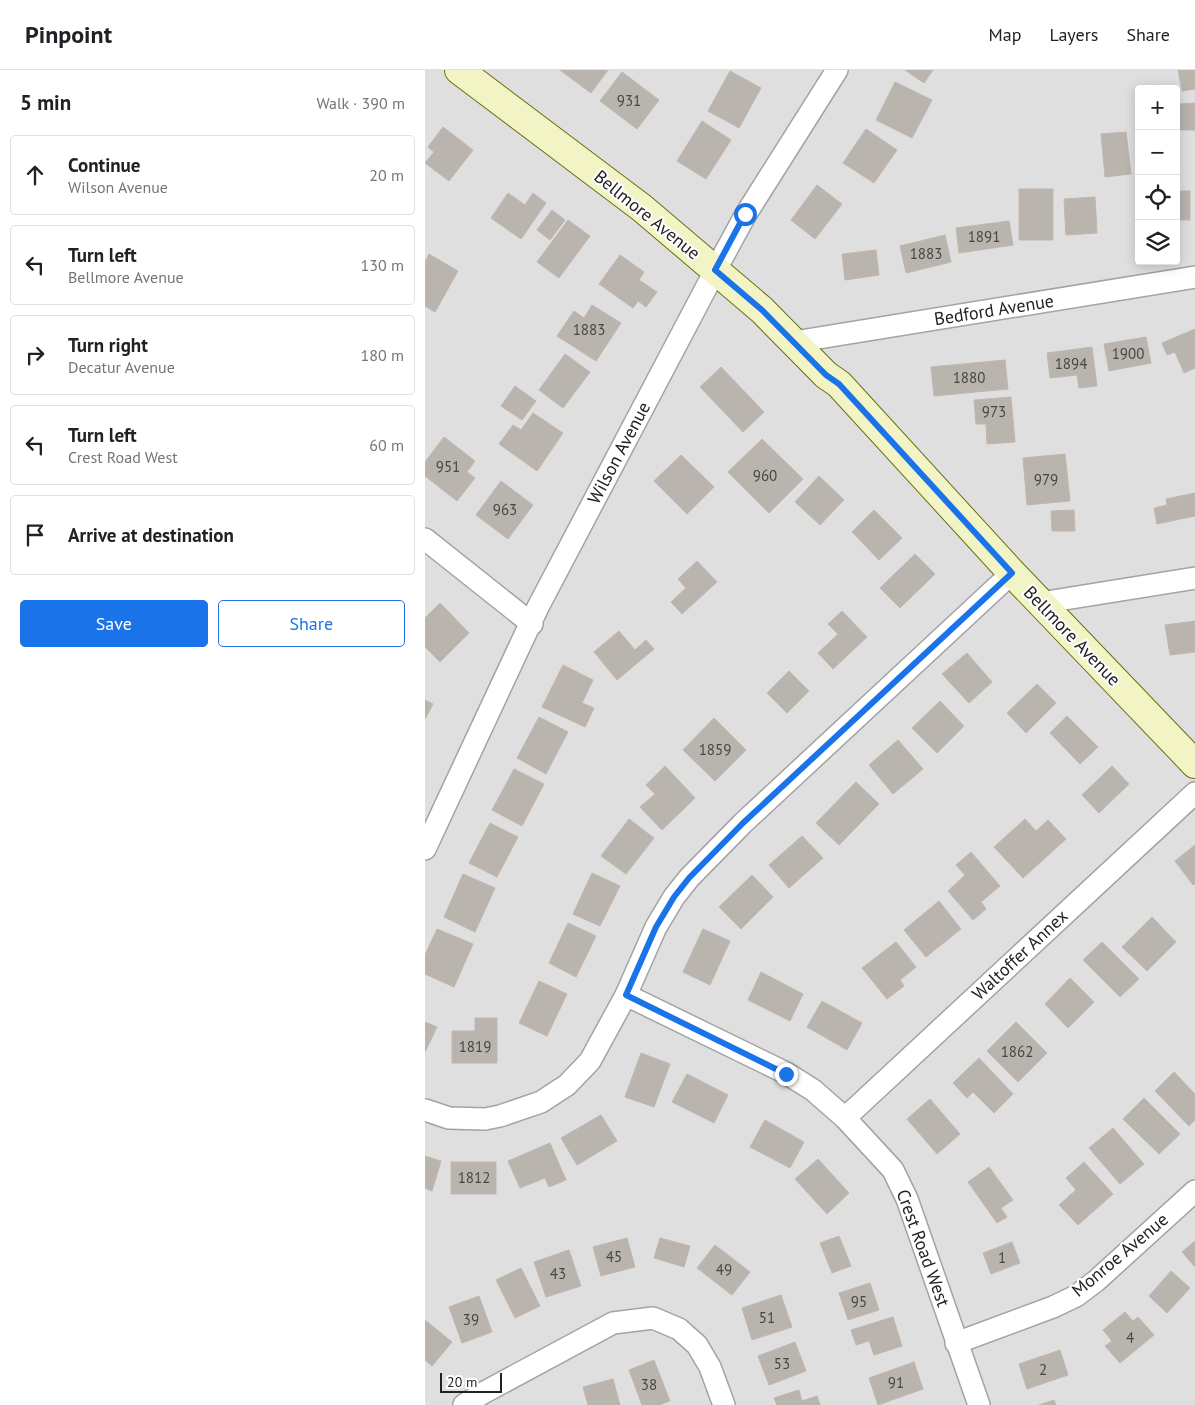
<!DOCTYPE html>
<html lang="en">
<head>
<meta charset="utf-8">
<style>
	body { margin:0; font-family:"PT Sans",sans-serif; background:#f2f2f2; color:#202124 }
	.controls { position:absolute; right:15px; top:15px; display:grid; overflow:hidden; border-radius:5px; box-shadow:0 2px 12px #0003 }
	.controls button { width:45px; height:45px; display:grid; place-items:center; padding:0; border:0; border-bottom:1px solid #e0e0e0; background:#fff; color:#202124; font:25px sans-serif }
	.scale { position:absolute; left:15px; bottom:12px; width:62px; box-sizing:border-box; padding-left:5px; border:2px solid #222; border-top:0; font-size:14px; line-height:18px; white-space:nowrap; color:#222; -webkit-text-stroke:4px #fff; paint-order:stroke }
	.stop { position:absolute; width:15px; height:15px; margin:-11px; border:4px solid #1a73e8; border-radius:50%; background:#fff }
	.stop.end { background:#1a73e8; border-color:#fff; box-shadow:0 1px 5px #0008 }
	.list { margin:0; padding:0; list-style:none }
	h2 { display:flex; justify-content:space-between; align-items:center; height:65px; margin:0; padding:0 20px; font-size:21px }
	h2 small { font-size:16px; font-weight:400; color:#757577 }
	.list li { display:grid; grid-template-columns:32px 1fr auto; gap:15px; align-items:center; box-sizing:border-box; height:80px; margin:0 10px 10px; padding:0 10px; border:1px solid #e0e0e0; border-radius:5px }
	.list b { display:block; font-size:19px; white-space:nowrap }
	.list p { margin:0; font-size:16px; white-space:nowrap; color:#757577 }
	.list em { font-size:16px; font-style:normal; color:#757577 }
	.actions { display:flex; gap:10px; padding:15px 20px }
	.actions a { flex:1; padding:11px 0; border:1px solid #1a73e8; border-radius:5px; text-align:center; font-size:18px; color:#1a73e8 }
	.actions .main { background:#1a73e8; color:#fff }
	.icon { flex:none; width:28px; height:28px; fill:none; stroke:currentColor; stroke-width:2; stroke-linecap:round; stroke-linejoin:round }
	.map { position:relative; flex:none; width:770px; height:1335px; overflow:hidden }
	header { display:flex; align-items:center; gap:30px; box-sizing:border-box; height:70px; padding:0 25px; background:#fff; border-bottom:1px solid #e0e0e0 }
	header strong { font-size:24px }
	nav { display:flex; gap:28px; margin-inline-start:auto; font-size:18px }
	main { display:flex }
	aside { flex:1; background:#fff }
	.map>svg:first-child { display:block }
</style>
</head>
<body>
<header>
<strong>Pinpoint</strong>
<nav><a>Map</a><a>Layers</a><a>Share</a></nav>
</header>
<main>
<aside>
<h2>5 min<small>Walk · 390 m</small></h2>
<ul class="list">
<li><svg class="icon" aria-label="ahead" viewBox="0 0 24 24"><path d="M12 20V5M6 11l6-6 6 6"/></svg><div><b>Continue</b><p>Wilson Avenue</p></div><em>20 m</em></li>
<li><svg class="icon" aria-label="left" viewBox="0 0 24 24"><path d="M17 20v-9H6M10 6l-5 5 5 5"/></svg><div><b>Turn left</b><p>Bellmore Avenue</p></div><em>130 m</em></li>
<li><svg class="icon" aria-label="right" viewBox="0 0 24 24"><path d="M7 20v-9h11M14 6l5 5-5 5"/></svg><div><b>Turn right</b><p>Decatur Avenue</p></div><em>180 m</em></li>
<li><svg class="icon" aria-label="left" viewBox="0 0 24 24"><path d="M17 20v-9H6M10 6l-5 5 5 5"/></svg><div><b>Turn left</b><p>Crest Road West</p></div><em>60 m</em></li>
<li><svg class="icon" aria-label="arrive" viewBox="0 0 24 24"><path d="M6 21V4h12l-3 4 3 4H6"/></svg><div><b>Arrive at destination</b></div></li>
</ul>
<div class="actions"><a class="main">Save</a><a>Share</a></div>
</aside>
<div class="map">
<svg width="770" height="1335" viewBox="0 0 770 1335">
	<rect width="100%" height="100%" fill="#f1eeea"/>
	<path fill="#e0dfdf" fill-rule="evenodd" d="M0 0H770V1335H0ZM714 19H751V191H714Z"/>
	<g fill="#bab4af" stroke="#c1b6ad">
		<path d="M135 0H183L166 23Z"/>
		<path d="M480 0H508L499 13Z"/>
		<path d="M753 0H770V19L757 21Z"/>
		<path d="M305 1 336 18 314 58 283 41Z"/>
		<path d="M197 2 234 30 212 59 175 31Z"/>
		<path d="M470 12 507 30 487 68 451 50Z"/>
		<path d="M770 33V60H755L754 34Z"/>
		<path d="M277 51 306 70 281 109 252 91Z"/>
		<path d="M18 57 48 80 24 111 0 93 9 82 3 77Z"/>
		<path d="M441 59 472 80 449 113 418 93Z"/>
		<path d="M701 62 706 104 680 107 676 64Z"/>
		<path d="M392 115 417 134 390 169 366 150Z"/>
		<rect x="594" y="119" width="34" height="51"/>
		<rect x="751" y="121" width="14" height="29"/>
		<path d="M83 123 100 135 108 123 121 133 96 169 66 148Z"/>
		<path d="M670 127 672 163 641 165 639 129Z"/>
		<path d="M127 140 140 150 125 170 112 160Z"/>
		<path d="M143 150 165 166 134 208 112 192Z"/>
		<path d="M584 151 588 175 534 183 531 158Z"/>
		<path d="M520 165 526 192 481 203 475 176Z"/>
		<path d="M451 180 454 205 420 210 417 184Z"/>
		<path d="M4 184 33 201 10 242 0 236V192Z"/>
		<path d="M195 185 219 202 214 210 232 222 221 237 213 231 208 238 174 214Z"/>
		<path d="M167 235 196 253 171 291 132 266 149 241 159 248Z"/>
		<path d="M770 259V298L759 303 750 282 742 285 737 273Z"/>
		<path d="M721 267 726 293 684 301 679 274Z"/>
		<path d="M667 277 672 316 654 318 652 305 625 308 622 283Z"/>
		<path d="M140 284 165 302 138 338 114 320Z"/>
		<path d="M580 290 583 319 509 326 506 297Z"/>
		<path d="M296 297 339 342 318 362 275 317Z"/>
		<path d="M90 316 111 331 97 350 76 336Z"/>
		<path d="M586 327 590 372 562 374 561 354H551L549 330Z"/>
		<path d="M108 343 138 363 112 401 74 374 88 355 96 360Z"/>
		<path d="M19 367 50 391 42 402 50 408 32 431 0 406V392Z"/>
		<path d="M337 369 378 409 344 443 303 402Z"/>
		<path d="M640 384 645 431 602 435 598 388Z"/>
		<path d="M256 385 289 417 262 444 229 411Z"/>
		<path d="M394 406 419 430 395 455 370 432Z"/>
		<path d="M76 411 108 435 83 469 51 445Z"/>
		<path d="M770 423V446L732 454 729 438 742 435 741 429Z"/>
		<path d="M449 440 477 468 454 490 427 462Z"/>
		<path d="M649 440 650 461H627L626 441Z"/>
		<path d="M490 484 510 504 475 538 455 518Z"/>
		<path d="M272 491 292 512 257 544 246 532 261 518 253 509Z"/>
		<path d="M15 533 44 563 15 592 0 577V548Z"/>
		<path d="M417 541 442 567 408 599 393 583 413 564 403 554Z"/>
		<path d="M770 551V582L745 585 740 555Z"/>
		<path d="M194 561 210 580 221 570 229 579 192 610 169 582Z"/>
		<path d="M542 583 567 612 544 633 517 604Z"/>
		<path d="M138 595 168 610 157 633 169 638 160 657 117 637Z"/>
		<path d="M364 601 384 621 362 643 342 623Z"/>
		<path d="M612 614 631 633 601 663 582 643Z"/>
		<path d="M0 630 8 634 0 649Z"/>
		<path d="M515 631 539 656 512 683 487 658Z"/>
		<path d="M642 646 673 677 655 694 625 663Z"/>
		<path d="M114 647 143 662 121 704 92 688Z"/>
		<path d="M289 648 321 680 290 711 258 680Z"/>
		<path d="M473 670 498 699 468 724 444 695Z"/>
		<path d="M240 696 270 728 237 760 215 737 230 724 221 715Z"/>
		<path d="M687 696 704 714 674 743 657 725Z"/>
		<path d="M89 699 119 714 97 756 67 740Z"/>
		<path d="M431 712 454 734 414 775 391 753Z"/>
		<path d="M204 749 229 768 201 804 176 786Z"/>
		<path d="M600 749 611 761 623 750 641 769 598 808 569 777Z"/>
		<path d="M65 753 93 767 72 807 44 793Z"/>
		<path d="M377 766 398 788 364 818 344 795Z"/>
		<path d="M770 775V814L768 815 750 791Z"/>
		<path d="M546 782 575 816 556 832 561 839 548 850 523 821 540 805 531 795Z"/>
		<path d="M167 803 195 816 175 856 148 844Z"/>
		<path d="M38 804 70 818 50 862 19 847Z"/>
		<path d="M327 805 348 827 316 859 294 837Z"/>
		<path d="M514 831 536 859 501 887 479 860Z"/>
		<path d="M727 847 751 872 722 901 697 877Z"/>
		<path d="M143 853 171 866 151 907 124 893Z"/>
		<path d="M12 859 48 874 29 917 0 904V885Z"/>
		<path d="M278 859 305 871 285 915 258 902Z"/>
		<path d="M471 872 491 897 475 910 479 916 462 929 437 898Z"/>
		<path d="M677 872 714 909 695 927 658 890Z"/>
		<path d="M336 902 378 924 365 951 323 930Z"/>
		<path d="M645 908 669 932 643 958 620 934Z"/>
		<path d="M114 911 142 924 122 966 94 953Z"/>
		<path d="M397 931 437 953 422 980 382 957Z"/>
		<path d="M50 948H72V993H27V961H50Z"/>
		<path d="M0 952 12 957 0 982Z"/>
		<path d="M591 952 622 983 593 1012 562 981Z"/>
		<path d="M216 983 245 994 229 1037 200 1027Z"/>
		<path d="M554 988 588 1024 569 1043 548 1022 542 1028 528 1013Z"/>
		<path d="M749 1002 770 1024V1050L764 1056 730 1021Z"/>
		<path d="M262 1004 303 1025 289 1053 247 1032Z"/>
		<path d="M719 1028 755 1064 734 1084 698 1049Z"/>
		<path d="M505 1029 535 1064 512 1084 482 1049Z"/>
		<path d="M176 1045 192 1071 152 1095 136 1068Z"/>
		<path d="M340 1050 379 1072 365 1098 325 1077Z"/>
		<path d="M688 1058 719 1094 695 1114 664 1078Z"/>
		<path d="M125 1073 141 1110 124 1117 120 1108 95 1118 83 1091Z"/>
		<path d="M0 1086 16 1091 7 1121 0 1118Z"/>
		<path d="M393 1089 424 1123 402 1144 370 1109Z"/>
		<rect x="26" y="1092" width="45" height="32"/>
		<path d="M659 1092 688 1124 653 1155 634 1135 651 1120 641 1108Z"/>
		<path d="M564 1097 588 1130 576 1138 582 1147 572 1153 543 1112Z"/>
		<path d="M414 1166 426 1196 407 1203 395 1173Z"/>
		<path d="M202 1168 210 1197 176 1206 168 1177Z"/>
		<path d="M235 1168 265 1176 259 1197 229 1188Z"/>
		<path d="M770 1171V1197L757 1182Z"/>
		<path d="M587 1172 595 1193 566 1204 558 1183Z"/>
		<path d="M290 1175 325 1202 307 1225 272 1198Z"/>
		<path d="M144 1180 156 1216 121 1227 109 1192Z"/>
		<path d="M96 1198 115 1236 90 1248 71 1210Z"/>
		<path d="M746 1201 765 1218 742 1243 724 1226Z"/>
		<path d="M445 1213 454 1240 423 1250 414 1223Z"/>
		<path d="M356 1225 367 1257 327 1270 317 1238Z"/>
		<path d="M54 1226 67 1262 37 1273 24 1237Z"/>
		<path d="M700 1242 708 1251 713 1247 729 1265 695 1293 680 1276 687 1271 678 1260Z"/>
		<path d="M468 1247 477 1276 449 1285 444 1271 431 1275 426 1260Z"/>
		<path d="M0 1250 27 1272 7 1296 0 1290Z"/>
		<path d="M370 1272 381 1301 344 1315 333 1286Z"/>
		<path d="M635 1280 643 1305 602 1319 594 1294Z"/>
		<path d="M229 1290 245 1331 234 1335H217L204 1300Z"/>
		<path d="M489 1292 498 1319 453 1335 444 1308Z"/>
		<path d="M188 1309 195 1335H163L158 1317Z"/>
		<path d="M374 1320 377 1331 392 1326 395 1335H352L349 1328Z"/>
		<path d="M629 1330 631 1335H614Z"/>
	</g>
	<g fill="none" stroke-linecap="round" stroke-linejoin="round">
		<g stroke="#a3a3a3" stroke-width="24">
			<g id="minor">
				<path d="M369 272 770 207"/>
				<path d="M0 469 107 554"/>
				<path d="M615 533 770 508"/>
				<path d="M0 779 113 537 290 201 321 144 412 0"/>
				<path d="M201 925 361 1003 388 1020 420 1048 468 1100 482 1129 554 1335"/>
				<path d="M0 1040 24 1048 60 1049 75 1046 116 1032 142 1015 165 991 201 925 231 857 249 827 264 808 318 753 587 503"/>
				<path d="M420 1048 770 723"/>
				<path d="M531 1273 628 1237 651 1226 671 1211 770 1121"/>
				<path d="M39 1335 58 1323 188 1253 228 1248 254 1259 272 1275 285 1297 299 1335"/>
			</g>
		</g>
		<g stroke="#677011" stroke-width="30">
			<path id="secondary" d="M34 0 217 138 337 240 401 305 414 314 587 503 770 694"/>
		</g>
		<use href="#minor" stroke="#fff" stroke-width="21"/>
		<use href="#secondary" stroke="#f2f4c5" stroke-width="28"/>
	</g>
	<g fill="none" stroke-linecap="round" stroke-linejoin="round">
		<path stroke="#1a73e8" stroke-width="6" d="M320 144 290 200 337 240 401 305 414 314 587 503 318 753 264 808 249 827 231 857 201 925 361 1004"/>
	</g>
	<g text-anchor="middle" stroke-width="4" stroke-linejoin="round" paint-order="stroke">
		<g font-size="15" fill="#484645">
			<text x="204" y="36">931</text>
			<text x="559" y="172">1891</text>
			<text x="501" y="189">1883</text>
			<text x="164" y="265">1883</text>
			<text x="703" y="289">1900</text>
			<text x="646" y="299">1894</text>
			<text x="544" y="313">1880</text>
			<text x="569" y="347">973</text>
			<text x="23" y="402">951</text>
			<text x="340" y="411">960</text>
			<text x="621" y="415">979</text>
			<text x="80" y="445">963</text>
			<text x="290" y="685">1859</text>
			<text x="50" y="982">1819</text>
			<text x="592" y="987">1862</text>
			<text x="49" y="1113">1812</text>
			<text x="189" y="1192">45</text>
			<text x="577" y="1193">1</text>
			<text x="299" y="1205">49</text>
			<text x="133" y="1209">43</text>
			<text x="434" y="1237">95</text>
			<text x="342" y="1253">51</text>
			<text x="46" y="1255">39</text>
			<text x="705" y="1273">4</text>
			<text x="357" y="1299">53</text>
			<text x="618" y="1305">2</text>
			<text x="471" y="1318">91</text>
			<text x="224" y="1320">38</text>
		</g>
		<g font-size="18" fill="#222" stroke="#fff">
			<text transform="translate(222 145) rotate(39)" y="6">Bellmore Avenue</text>
			<text transform="translate(569 240) rotate(-9)" y="6">Bedford Avenue</text>
			<text transform="translate(194 383) rotate(-62)" y="6">Wilson Avenue</text>
			<text transform="translate(647 566) rotate(46)" y="6">Bellmore Avenue</text>
			<text transform="translate(595 885) rotate(-43)" y="6">Waltoffer Annex</text>
			<text transform="translate(498 1178) rotate(70)" y="6">Crest Road West</text>
			<text transform="translate(695 1185) rotate(-40)" y="6">Monroe Avenue</text>
		</g>
	</g>
</svg>
<div class="controls">
<button>+</button>
<button>−</button>
<button><svg class="icon" aria-label="locate" viewBox="0 0 24 24"><circle cx="12" cy="12" r="6"/><path d="M12 2v4M12 18v4M2 12h4M18 12h4"/></svg></button>
<button><svg class="icon" aria-label="layers" viewBox="0 0 24 24"><path d="M12 4l9 5-9 5-9-5zM3 14l9 5 9-5"/></svg></button>
</div>
<div class="scale">20 m</div>
<div class="stop" style="left:320px;top:144px"></div>
<div class="stop end" style="left:361px;top:1004px"></div>
</div>
</main>
</body>
</html>
